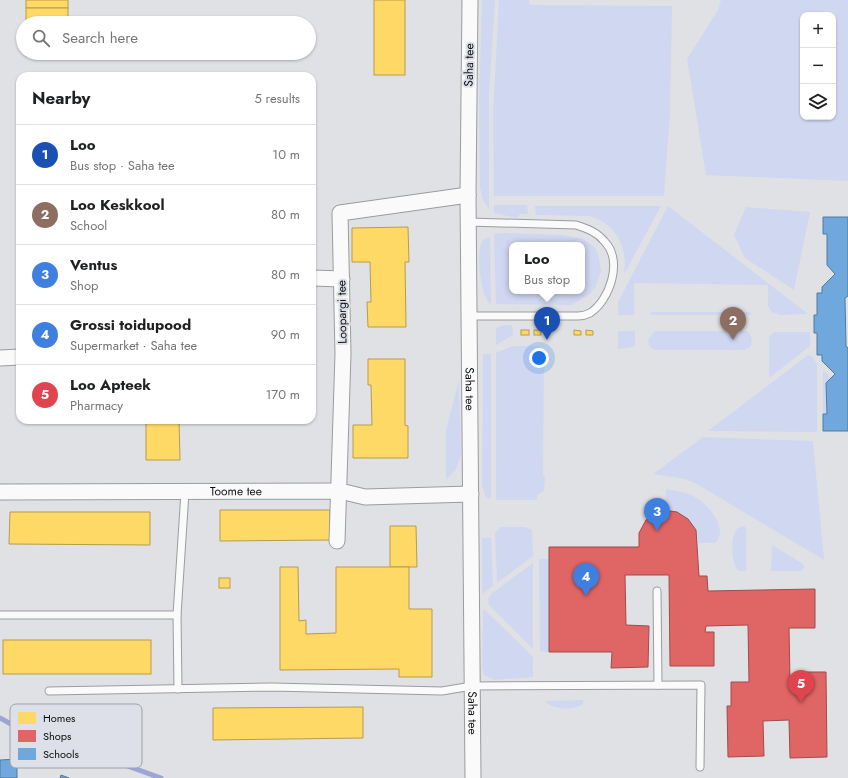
<!DOCTYPE html>
<html lang="en">
<head>
<meta charset="utf-8">
<style>
	body { margin:0; font-family:Jost,sans-serif; background:#f2f2f2; color:#202124 }
	.controls { position:absolute; right:12px; top:12px; display:grid; overflow:hidden; border-radius:8px; box-shadow:0 1px 3px #0004 }
	.controls button { width:36px; height:36px; display:grid; place-items:center; padding:0; border:0; border-bottom:1px solid #e0e0e0; background:#fff; color:#202124; font:20px sans-serif }
	.you { position:absolute; left:539px; top:358px; width:14px; height:14px; margin:-10px; border:3px solid #fff; border-radius:50%; background:#1a73e8; box-shadow:0 0 0 6px #1a73e833 }
	.badge { display:grid; place-items:center; width:26px; height:26px; border-radius:50%; background:#1a73e8; color:#fff; font-size:13px; font-weight:700 }
	.pin { position:absolute; translate:-50% -33px; filter:drop-shadow(0 1px 2px #0008) }
	.pin::after { content:''; position:absolute; top:21px; width:14px; height:12px; background:inherit; clip-path:polygon(0 0,100% 0,50% 100%) }
	.popup { position:absolute; left:509px; top:242px; width:76px; height:52px; box-sizing:border-box; display:grid; place-content:center; border-radius:8px; background:#fff; filter:drop-shadow(0 1px 3px #0005); font-size:13px; white-space:nowrap; color:#757577 }
	.popup b { font-size:15px; color:#202124 }
	.popup::after { content:''; position:absolute; left:50%; top:100%; margin-left:-8px; border:8px solid transparent; border-top-color:#fff }
	.list { margin:0; padding:0; list-style:none }
	h2 { display:flex; justify-content:space-between; align-items:center; height:52px; margin:0; padding:0 16px; font-size:17px }
	h2 small { font-size:13px; font-weight:400; color:#757577 }
	.list li { display:grid; grid-template-columns:26px 1fr auto; gap:12px; align-items:center; box-sizing:border-box; height:60px; padding:0 16px; border-top:1px solid #e0e0e0 }
	.list b { display:block; font-size:15px; white-space:nowrap }
	.list p { margin:0; font-size:13px; white-space:nowrap; color:#757577 }
	.list em { font-size:13px; font-style:normal; color:#757577 }
	.icon { flex:none; width:22px; height:22px; fill:none; stroke:currentColor; stroke-width:2; stroke-linecap:round; stroke-linejoin:round }
	.map { position:relative; flex:none; width:848px; height:778px; overflow:hidden }
	.search { position:absolute; background:#fff; box-shadow:0 1px 3px #0004; left:16px; top:16px; width:300px; height:44px; display:flex; align-items:center; gap:10px; box-sizing:border-box; padding:0 14px; border-radius:22px; color:#757577; font-size:15px }
	.panel { position:absolute; background:#fff; box-shadow:0 1px 3px #0004; left:16px; top:72px; width:300px; height:352px; border-radius:12px }
	.map>svg:first-child { display:block }
</style>
</head>
<body>
<div class="map">
<svg width="848" height="778" viewBox="0 0 848 778">
	<rect width="100%" height="100%" fill="#e0e1e5"/>
	<g fill="#d0d7f1" fill-rule="evenodd">
		<path d="M482 0H495L489 95V209L483 200 480 188 479 102Z"/>
		<path d="M499 0H529L530 5 672 6 670 112 664 196H494L493 113Z"/>
		<path d="M721 0H848V181L706 175 687 59 718 10ZM803 15H833V117H803Z"/>
		<path d="M494 205H527L528 214H520L517 218 494 213Z"/>
		<path d="M535 206H661L624 274C628 247 616 223 589 216L536 215Z"/>
		<path d="M668 206 808 314 780 315 772 312 768 306V285L634 283V315H618V302Z"/>
		<path d="M746 207 810 212 794 290 745 258 734 235Z"/>
		<path d="M505 233 563 235 583 239 593 246 596 250 599 258 601 271 596 286 590 294 571 305 496 304 494 234ZM512 245H582V291H512Z"/>
		<path d="M490 237 491 304C480 299 476 251 482 242 484 239 486 238 490 237Z"/>
		<path d="M653 312H750L752 314 750 315H652L650 313Z"/>
		<path d="M504 325H512L513 335 496 345V328Z"/>
		<path d="M618 331H635V345L633 347 618 349Z"/>
		<path d="M655 331H747C752 336 753 340 750 347L744 350H655L650 347 648 340Z"/>
		<path d="M774 332H810V346L769 378V337Z"/>
		<path d="M512 346H539L544 354 543 475 545 478 544 491 537 495V500H496V353Z"/>
		<path d="M483 354H491V499L486 497 482 486Z"/>
		<path d="M808 355 812 356 817 364V432L708 431Z"/>
		<path d="M823 370 831 378 826 383 827 414H823Z"/>
		<path d="M459 380 461 455 456 469 446 480V430Z"/>
		<path d="M703 437 813 441 824 560 695 483 685 479 653 474Z"/>
		<path d="M666 489C675 491 684 491 693 496 707 503 730 528 715 543H698C697 524 684 510 665 511Z"/>
		<path d="M744 526 746 528V571H739C730 564 730 535 738 528Z"/>
		<path d="M500 527H525L532 530 533 556 497 583 495 533Z"/>
		<path d="M482 538H491L493 586 482 594Z"/>
		<path d="M772 545 803 564 804 568 801 571H771Z"/>
		<path d="M539 559H549V652L540 651Z"/>
		<path d="M533 563V649L489 605 488 599 491 594Z"/>
		<path d="M483 608 533 657V677L494 680 484 675 482 669Z"/>
		<path d="M583 700V704C574 711 553 710 545 701Z"/>
	</g>
	<g fill="#ffd966" stroke="#b69c4c">
		<rect x="26" y="0" width="42" height="8"/>
		<rect x="374" y="0" width="31" height="75"/>
		<rect x="26" y="8" width="42" height="15"/>
		<rect x="129" y="19" width="8" height="4"/>
		<rect x="26" y="53" width="42" height="3"/>
		<path d="M408 227 409 262H405L406 327H368L367 302H371L370 262H352V228Z"/>
		<rect x="521" y="330" width="8" height="5"/>
		<rect x="534" y="330" width="7" height="5"/>
		<path d="M574 330 581 331V335H574Z"/>
		<path d="M586 330 593 331V335H586Z"/>
		<path d="M368 359H405V425L408 426V458H353V425H372L371 385H368Z"/>
		<path d="M146 420H179L180 460H146Z"/>
		<path d="M220 510H330V540L220 541Z"/>
		<path d="M10 512H150V545L9 544Z"/>
		<path d="M390 526H416L417 567H390Z"/>
		<path d="M280 567H298L299 621 306 620V634L336 633V567H409V609H432V677H399V669L280 670Z"/>
		<rect x="219" y="578" width="11" height="10"/>
		<rect x="3" y="640" width="148" height="34"/>
		<path d="M363 707V738L213 740V708Z"/>
	</g>
	<path fill="#e06666" stroke="#a04b4c" d="M670 511 677 512 688 519 696 530 699 576H707L708 591 815 589V628H789L790 680H800V672H826L827 757 790 758 789 720 763 721 764 756 728 757 727 706H731V682H749L748 625 706 626 705 632H714V666H670L669 575H625L626 625 649 626 648 667 611 668 612 652H549V547H639V533L646 520 658 513Z"/>
	<g fill="#6fa8dc" stroke="#517a9f">
		<path d="M823 217H848V296L845 298 846 346 848 348V431H823V414H827L826 383 835 374 822 361V355H817V333H814V315H817V293H822V287L835 274 827 265V234H823Z"/>
		<path d="M17 759V778H0V760Z"/>
		<path d="M61 775 69 778H60Z"/>
	</g>
	<g fill="none" stroke-linecap="round" stroke-linejoin="round">
		<path stroke="#9ba6d5" stroke-width="5" d="M0 718 11 724 161 778"/>
		<g stroke="#9b9c9f" stroke-width="9">
			<g id="lane">
				<path d="M468 222 576 225C588 229 597 232 605 242 623 261 610 300 590 313 586 315 582 316 578 316H469"/>
				<path d="M657 591 658 685"/>
				<path d="M0 615H177"/>
				<path d="M178 689 177 615 185 492"/>
				<path d="M49 691 272 687 442 691 472 686 701 685 700 767"/>
			</g>
		</g>
		<g stroke="#9b9c9f" stroke-width="17">
			<g id="street">
				<path id="s1" d="M470 0 468 195 473 778"/>
				<path d="M312 278 342 279"/>
				<path d="M0 358 20 357"/>
				<path id="s2" d="M0 492 340 491 365 497 471 494"/>
				<path d="M337 541 343 354 340 213 468 195"/>
			</g>
		</g>
		<use href="#lane" stroke="#fafafb" stroke-width="7"/>
		<use href="#street" stroke="#fafafb" stroke-width="15"/>
	</g>
	<g text-anchor="middle" stroke-width="4" stroke-linejoin="round" paint-order="stroke">
		<g font-size="12" fill="#0c0d10" stroke="#dde0e8">
			<text transform="translate(469 65) rotate(-89)" y="4">Saha tee</text>
			<text transform="translate(342 312) rotate(-91)" y="4">Loopargi tee</text>
			<text dy="4" stroke="none"><textPath href="#s1" startOffset="389">Saha tee</textPath></text>
			<text dy="4" stroke="none"><textPath href="#s2" startOffset="236">Toome tee</textPath></text>
			<text dy="4" stroke="none"><textPath href="#s1" startOffset="713">Saha tee</textPath></text>
		</g>
	</g>
	<rect x="10" y="704" width="132" height="64" rx="6" fill="#dde0e8" stroke="#9ea1a7" stroke-width="1"/>
	<rect x="18" y="712" width="18" height="12" fill="#ffd966"/>
	<rect x="18" y="730" width="18" height="12" fill="#e06666"/>
	<rect x="18" y="748" width="18" height="12" fill="#6fa8dc"/>
	<g font-size="11" fill="#0c0d10">
		<text x="43" y="722">Homes</text>
		<text x="43" y="740">Shops</text>
		<text x="43" y="758">Schools</text>
	</g>
</svg>
<div class="controls">
<button>+</button>
<button>−</button>
<button><svg class="icon" aria-label="layers" viewBox="0 0 24 24"><path d="M12 4l9 5-9 5-9-5zM3 14l9 5 9-5"/></svg></button>
</div>
<div class="you"></div>
<div class="pin badge" style="left:547px;top:340px;background:#1a4fb4">1</div>
<div class="popup"><b>Loo</b>Bus stop</div>
<div class="pin badge" style="left:733px;top:340px;background:#8d6e63">2</div>
<div class="pin badge" style="left:657px;top:531px;background:#3f7fe0">3</div>
<div class="pin badge" style="left:586px;top:596px;background:#3f7fe0">4</div>
<div class="pin badge" style="left:801px;top:703px;background:#e0444e">5</div>
<div class="search"><svg class="icon" aria-label="search" viewBox="0 0 24 24"><circle cx="10" cy="10" r="6"/><path d="M15 15l6 6"/></svg>Search here</div>
<section class="panel">
<h2>Nearby<small>5 results</small></h2>
<ul class="list">
<li><span class="badge" style="background:#1a4fb4">1</span><div><b>Loo</b><p>Bus stop · Saha tee</p></div><em>10 m</em></li>
<li><span class="badge" style="background:#8d6e63">2</span><div><b>Loo Keskkool</b><p>School</p></div><em>80 m</em></li>
<li><span class="badge" style="background:#3f7fe0">3</span><div><b>Ventus</b><p>Shop</p></div><em>80 m</em></li>
<li><span class="badge" style="background:#3f7fe0">4</span><div><b>Grossi toidupood</b><p>Supermarket · Saha tee</p></div><em>90 m</em></li>
<li><span class="badge" style="background:#e0444e">5</span><div><b>Loo Apteek</b><p>Pharmacy</p></div><em>170 m</em></li>
</ul>
</section>
</div>
</body>
</html>
